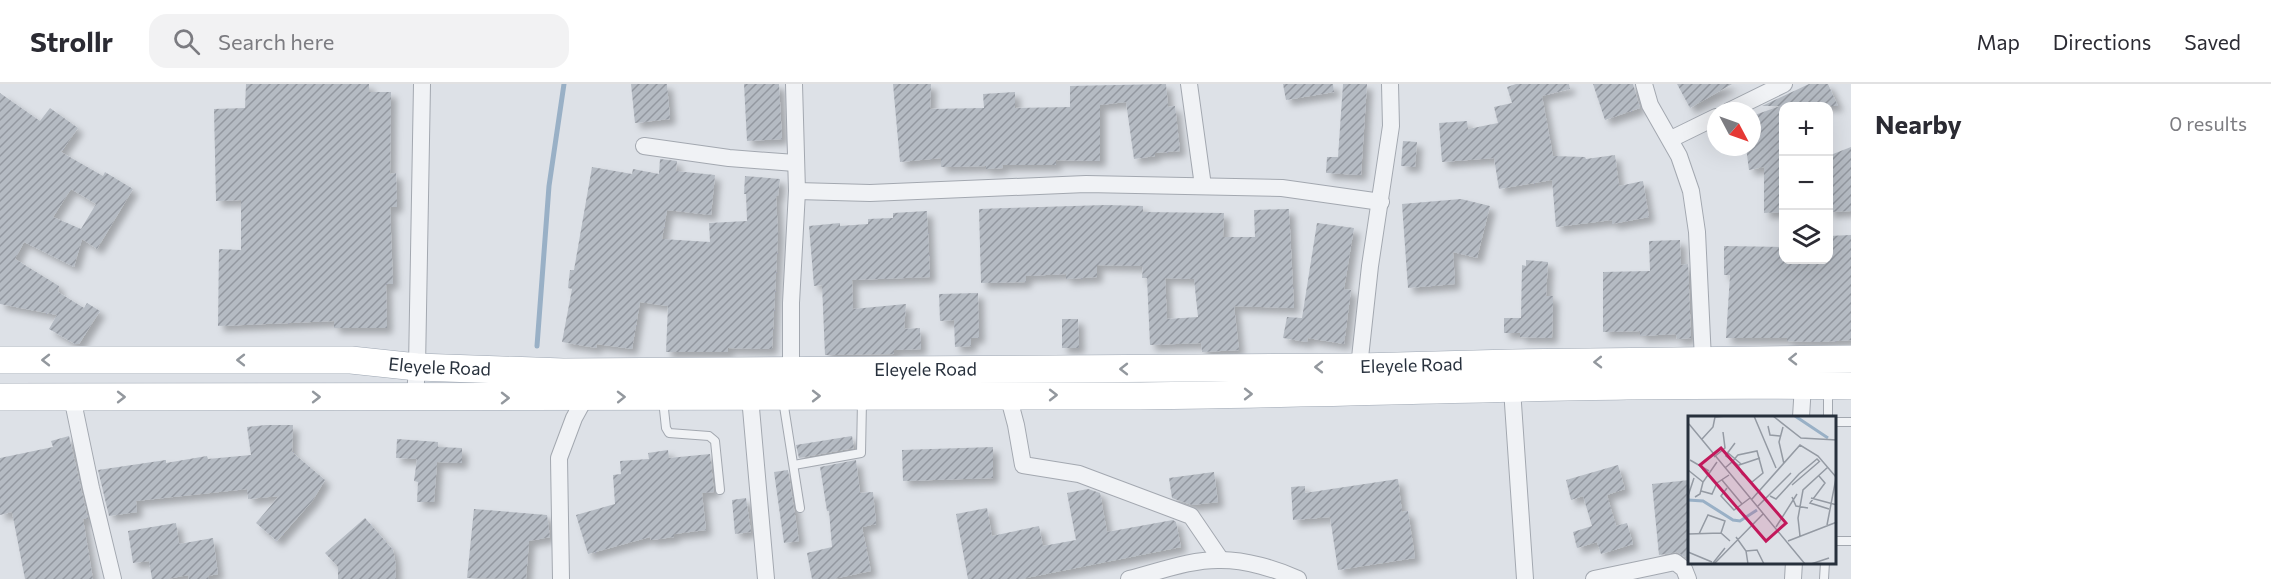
<!DOCTYPE html>
<html lang="en">
<head>
<meta charset="utf-8">
<style>
	body { margin:0; font-family:Commissioner,sans-serif; background:#f2f2f3; color:#2b2b33 }
	.controls { position:absolute; right:18px; top:18px; display:grid; overflow:hidden; border-radius:12px; box-shadow:0 6px 24px #0002 }
	.controls button { width:54px; height:54px; display:grid; place-items:center; padding:0; border:0; border-bottom:2px solid #e1e1e2; background:#fff; color:#2b2b33; font:30px sans-serif }
	.compass { position:absolute; left:1707px; top:18px; width:54px; height:54px; border-radius:50%; background:#fff; box-shadow:0 6px 24px #0002; rotate:131deg }
	.list { margin:0; padding:0; list-style:none }
	h2 { display:flex; justify-content:space-between; align-items:center; height:78px; margin:0; padding:0 24px; font-size:26px }
	h2 small { font-size:20px; font-weight:400; color:#7c7c81 }
	.icon { flex:none; width:33px; height:33px; fill:none; stroke:currentColor; stroke-width:2; stroke-linecap:round; stroke-linejoin:round }
	.map { position:relative; flex:none; width:1851px; height:495px; overflow:hidden }
	header { display:flex; align-items:center; gap:36px; box-sizing:border-box; height:84px; padding:0 30px; background:#fff; border-bottom:2px solid #e1e1e2 }
	header strong { font-size:28px }
	nav { display:flex; gap:33px; margin-inline-start:auto; font-size:21px }
	.search { width:420px; height:54px; background:#f2f2f3; display:flex; align-items:center; gap:15px; box-sizing:border-box; padding:0 21px; border-radius:18px; color:#7c7c81; font-size:22px }
	main { display:flex }
	aside { flex:1; background:#fff }
	.map>svg:first-child { display:block }
</style>
</head>
<body>
<header>
<strong>Strollr</strong>
<div class="search"><svg class="icon" aria-label="search" viewBox="0 0 24 24"><circle cx="10" cy="10" r="6"/><path d="M15 15l6 6"/></svg>Search here</div>
<nav><a>Map</a><a>Directions</a><a>Saved</a></nav>
</header>
<main>
<div class="map">
<svg width="1851" height="495" viewBox="0 0 1851 495">
	<defs>
		<pattern id="building-hatch" width="6" height="6" patternUnits="userSpaceOnUse" patternTransform="scale(1.5)"><rect width="6" height="6" fill="#b5bbc3"/><path d="M-1 1l2-2M0 6l6-6M5 7l2-2" fill="none" stroke="#9398a0"/></pattern>
		<filter id="shadow"><feDropShadow dx="5.5" dy="5.5" stdDeviation="3" flood-color="#0004"/></filter>
	</defs>
	<rect width="100%" height="100%" fill="#dde1e7"/>
	<g fill="none" stroke-linecap="round" stroke-linejoin="round">
		<path stroke="#99b0c6" stroke-width="5" d="M537 262 549 102 564 0"/>
	</g>
	<g fill="url(#building-hatch)" fill-rule="evenodd" filter="url(#shadow)">
		<path d="M246 0H369V8H391L390 90 396 89 397 123H390L393 200H386L387 244H334V237L218 242 219 165 241 166V116L216 117 214 25 245 24Z"/>
		<path d="M631 0H667L670 35 635 39Z"/>
		<path d="M744 0H779L782 55 747 57Z"/>
		<path d="M893 0H931L930 25 984 24 983 10 1015 8V24L1070 23V2L1166 0 1168 23 1175 22 1180 67 1155 69V72L1134 75 1126 18 1100 21V77L1056 76V81H1002L1003 84 986 85V82L941 83V74L900 78Z"/>
		<path d="M1283 0H1333L1334 8 1286 16Z"/>
		<path d="M1343 0H1367L1361 91 1326 89 1327 73H1338Z"/>
		<path d="M1516 0H1569L1570 5 1542 12 1553 72 1585 73 1586 75 1615 71 1619 102 1643 97 1649 133 1612 140V136L1556 143 1552 96 1499 105 1494 74 1442 78 1439 39 1467 37 1468 45 1498 39 1494 23 1512 19 1507 3Z"/>
		<path d="M1593 0H1633L1640 24 1605 36Z"/>
		<path d="M1677 0H1732L1690 24Z"/>
		<path d="M1809 0H1828L1838 22H1780L1782 128 1764 129V83L1749 86 1746 63H1752V32L1780 22H1762Z"/>
		<path d="M0 9 40 37 50 24 78 44 61 68 103 92 105 88 133 105 97 165 82 155 74 183 24 158 15 175 59 202 58 208 84 224 87 219 100 227 79 260H75L49 245 57 231 0 220ZM71 105 96 120 81 145 53 133Z"/>
		<path d="M1403 57 1417 58 1415 83 1401 82Z"/>
		<path d="M1851 63V127L1828 128V72Z"/>
		<path d="M660 75 677 77 676 87 715 91 711 131 667 126 662 155 710 158 709 139 747 137 746 110H744L745 92 780 95 778 112H776L778 151 772 265 728 264V268H666L668 222 640 218 632 265 597 260 596 264 562 258 572 205 568 204 570 186H574L592 83 632 90 633 85 659 90Z"/>
		<path d="M1461 115 1490 122 1477 174 1453 168 1455 200 1408 204 1402 120Z"/>
		<path d="M1106 121 1143 122V128L1224 129 1223 153H1255L1254 126 1289 125 1294 224 1234 222 1239 266 1202 268 1201 259 1150 261 1147 194H1142L1143 182 1097 181V193L1066 195V190L1026 192V198L981 199 979 125ZM1165 194 1194 195 1198 233 1167 235Z"/>
		<path d="M927 127 930 193 852 196 853 225 906 220 904 245 920 244 921 265 894 266V270L825 271 822 201 814 202 809 142 840 139V142L868 140V135L893 134V129Z"/>
		<path d="M1317 139 1354 144 1344 205 1351 206 1344 260 1308 254 1307 258 1283 254 1287 233 1302 234Z"/>
		<path d="M1851 151V256L1820 258 1787 257V254H1726L1730 191H1724V162L1784 163V176H1828V152Z"/>
		<path d="M1680 156 1681 181 1688 180 1691 254 1677 255 1676 250 1640 252V247L1603 248V188L1650 187 1649 157Z"/>
		<path d="M1526 176 1548 178 1546 212H1553L1552 254 1520 253V249H1504V234H1521L1522 181 1526 182Z"/>
		<path d="M978 209 979 254H971V262L955 263 954 236 940 237 939 210Z"/>
		<path d="M1062 235H1078L1079 264H1062Z"/>
		<path d="M266 341H293L292 368 325 396 313 416 277 457 256 439 279 412 248 415 247 405 136 417 137 428 109 432 98 386 166 376V379L207 372 208 375 251 371 247 343Z"/>
		<path d="M69 352 88 435H83L93 495H25L12 428 0 431V374L53 363 51 357Z"/>
		<path d="M852 352 854 364 799 374 796 361Z"/>
		<path d="M397 355 438 358V363L462 364V379L437 378 434 418H417L418 398 414 397 417 375 396 374Z"/>
		<path d="M993 363V394L903 397 902 366Z"/>
		<path d="M668 366 669 374 710 370 714 408 702 409 706 446 674 450V453L651 456 650 453 588 470 576 431 615 420 613 391 621 390 620 377 649 375 648 369Z"/>
		<path d="M856 376 860 409 873 408 876 440 862 443 871 487 833 495H812L807 469 832 463 829 427H827L820 383Z"/>
		<path d="M1618 381 1625 405 1607 411 1616 442 1627 439 1633 460 1601 470 1597 458 1577 464 1573 448 1592 442 1583 412 1571 416 1566 396Z"/>
		<path d="M788 386 799 457 784 459 774 388Z"/>
		<path d="M1214 388 1218 418 1192 421 1172 414 1169 394Z"/>
		<path d="M1398 395 1402 428 1408 427 1415 474 1338 486 1330 433 1293 436 1291 403 1305 402V409Z"/>
		<path d="M1689 396V472L1685 473 1677 468 1659 471 1652 400Z"/>
		<path d="M1088 405 1100 409 1107 448 1173 436 1176 438 1181 463 1021 495H968L956 430 987 424 992 452 1039 442 1043 462 1076 456 1067 409Z"/>
		<path d="M746 414 751 448 735 450 732 416Z"/>
		<path d="M474 425 547 431 550 453 529 457 526 495 467 494Z"/>
		<path d="M365 434 393 466 396 481H395L396 495H338V483L325 469Z"/>
		<path d="M176 439 179 460 213 454 218 490 208 492 209 495H189L188 491 167 495H152L149 477 133 479 128 447Z"/>
	</g>
	<g fill="none" stroke-linecap="round" stroke-linejoin="round">
		<g stroke="#a3a8b0" stroke-width="10">
			<g id="lane">
				<path d="M663 316 666 344 669 349 709 352 715 357 720 406"/>
				<path d="M783 316 800 424"/>
				<path d="M1828 333V305"/>
				<path d="M1834 338H1851"/>
				<path d="M794 381 861 369 862 317"/>
				<path d="M1834 457H1851"/>
				<path d="M1824 495 1825 478"/>
			</g>
		</g>
		<g stroke="#a3a8b0" stroke-width="18">
			<g id="street">
				<path d="M1189 0 1203 102"/>
				<path d="M1644 0 1650 21 1679 72 1691 107 1697 148 1703 276"/>
				<path d="M1729 27 1784 0"/>
				<path d="M1671 55 1716 33"/>
				<path d="M644 62 729 74 795 79"/>
				<path d="M797 107 870 109 1086 100 1282 104 1381 118"/>
				<path d="M1359 283 1370 182 1391 42 1390 0"/>
				<path d="M791 285V219L797 107 794 0"/>
				<path d="M1512 305 1525 495"/>
				<path d="M1008 311 1016 341 1023 381 1079 390 1191 432 1221 476"/>
				<path d="M415 312 417 283 422 0"/>
				<path d="M72 313 91 404 113 495"/>
				<path d="M750 313 766 495"/>
				<path d="M1801 333 1803 301"/>
				<path d="M561 495 559 374 574 334 585 314"/>
				<path d="M1129 495C1158 488 1191 475 1221 476 1246 476 1276 485 1298 495"/>
				<path d="M1594 495 1675 478 1684 485 1688 495"/>
				<path d="M1793 495 1794 478"/>
			</g>
		</g>
		<g stroke="#9da6b2" stroke-width="28">
			<g id="primary">
				<path id="s1" d="M0 276H351L417 283 563 288 1359 283 1512 279 1851 275"/>
				<path d="M0 313C375 313 750 313 1126 312 1367 310 1609 298 1851 302"/>
			</g>
		</g>
		<use href="#lane" stroke="#f0f2f5" stroke-width="8"/>
		<use href="#street" stroke="#f0f2f5" stroke-width="16"/>
		<use href="#primary" stroke="#fff" stroke-width="27"/>
	</g>
	<defs><path id="oneway-chevron" d="M-2-3.5L2.5 0L-2 3.5" fill="none" stroke-width="1.6" stroke-linecap="round" stroke-linejoin="round" transform="scale(1.5)"/></defs>
	<g stroke="#93989e">
		<use href="#oneway-chevron" transform="translate(1793 275) rotate(179)"/>
		<use href="#oneway-chevron" transform="translate(46 276) rotate(180)"/>
		<use href="#oneway-chevron" transform="translate(241 276) rotate(-180)"/>
		<use href="#oneway-chevron" transform="translate(1598 278) rotate(179)"/>
		<use href="#oneway-chevron" transform="translate(1319 283) rotate(180)"/>
		<use href="#oneway-chevron" transform="translate(1124 285) rotate(180)"/>
		<use href="#oneway-chevron" transform="translate(1248 310)"/>
		<use href="#oneway-chevron" transform="translate(1053 311)"/>
		<use href="#oneway-chevron" transform="translate(816 312)"/>
		<use href="#oneway-chevron" transform="translate(121 313)"/>
		<use href="#oneway-chevron" transform="translate(316 313)"/>
		<use href="#oneway-chevron" transform="translate(621 313) rotate(-1)"/>
		<use href="#oneway-chevron" transform="translate(505 314)"/>
	</g>
	<g text-anchor="middle" stroke-width="4.5" stroke-linejoin="round" paint-order="stroke">
		<g font-size="18" fill="#27303c" stroke="#edf0f4">
			<text dy="6" stroke="none"><textPath href="#s1" startOffset="1412">Eleyele Road</textPath></text>
			<text dy="6" stroke="none"><textPath href="#s1" startOffset="440">Eleyele Road</textPath></text>
			<text dy="6" stroke="none"><textPath href="#s1" startOffset="926">Eleyele Road</textPath></text>
		</g>
	</g>
	<g transform="translate(1688 332)">
		<rect width="148" height="148" fill="#dde1e7"/>
		<path fill="none" stroke="#99b0c6" stroke-width="3" d="M107 0 140 22M0 84 15 85 45 104 52 105 69 94"/>
		<path fill="none" stroke="#949aa3" stroke-width="1.5" d="M66 0 88 52M85 0 113 22 149 24M1 8 117 148M80 10 82 19 92 20M95 11 91 26 96 48M14 23 25 11 27 1 38 0M39 36 53 48M26 41 37 32 35 16M2 44 21 55M51 49 72 42M37 52 45 45 49 40 50 39 69 35 75 57 64 66 54 58 50 49 45 45 38 40V39L47 27M0 54 15 66M131 60 137 67 122 87 141 93M34 64 54 88M104 69 132 45M39 72 33 80 46 94 62 82M13 75 24 78 29 67 41 59M0 80 6 62M82 80 88 83 111 58 129 43 131 45M7 81 12 78 15 66 29 46M104 81 108 90 120 92M123 82 149 89M64 83 112 29 130 40 148 61M70 90 103 57M139 109 148 62M88 111 109 78M0 118 33 117 42 125M11 118 20 99 37 105 33 117M112 120 110 102 115 74 140 51M48 121 58 135 60 148M100 125 149 106M58 135 69 134 76 148M0 136 24 146M25 147 37 132M26 148 75 98M123 148 141 142"/>
		<path fill="#c2185b" fill-opacity="0.15" stroke="#c2185b" stroke-width="3" d="M33 32 98 107 78 125 12 49Z"/>
		<rect width="148" height="148" fill="none" stroke="#27303c" stroke-width="3"/>
	</g>
</svg>
<div class="controls">
<button>+</button>
<button>−</button>
<button><svg class="icon" aria-label="layers" viewBox="0 0 24 24"><path d="M12 4l9 5-9 5-9-5zM3 14l9 5 9-5"/></svg></button>
</div>
<svg class="compass" viewBox="-18 -18 36 36"><path d="M0-13l5 13h-10z" fill="#e53935"/><path d="M0 13l5-13h-10z" fill="#7c7c81"/></svg>
</div>
<aside>
<h2>Nearby<small>0 results</small></h2>
<ul class="list">
</ul>
</aside>
</main>
</body>
</html>
